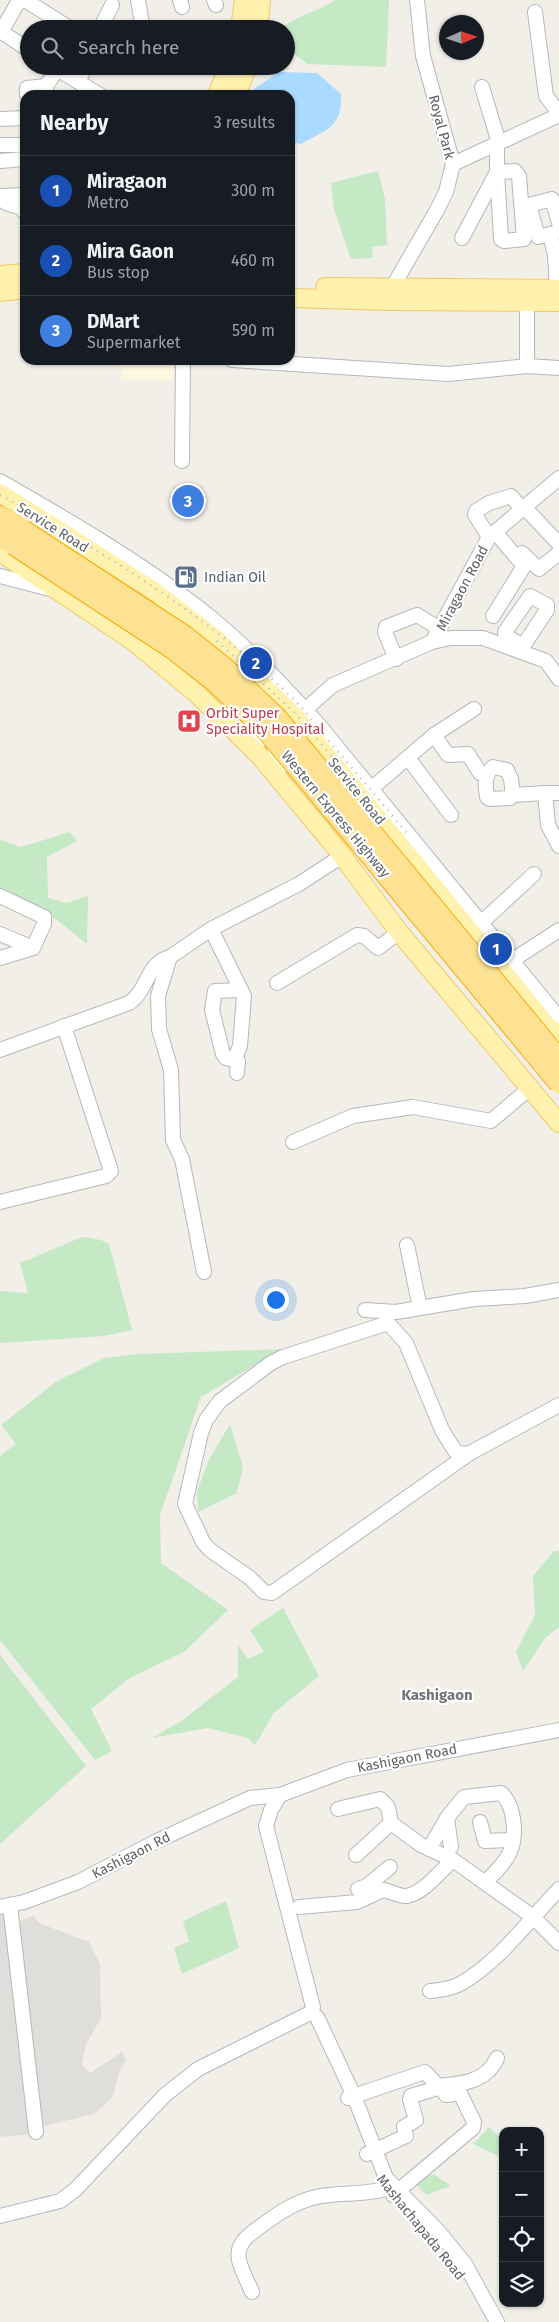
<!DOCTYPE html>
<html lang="en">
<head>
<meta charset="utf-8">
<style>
	body { margin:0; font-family:"Fira Sans",sans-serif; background:#242831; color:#f1f3f6 }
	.controls { position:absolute; right:15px; bottom:15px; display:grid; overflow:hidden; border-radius:10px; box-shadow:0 1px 4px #0004 }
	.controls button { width:45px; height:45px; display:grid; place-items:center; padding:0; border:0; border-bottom:1px solid #363941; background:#171b24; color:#f1f3f6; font:25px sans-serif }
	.compass { position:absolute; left:439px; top:15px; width:45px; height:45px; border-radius:50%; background:#171b24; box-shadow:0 1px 4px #0004; rotate:87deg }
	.you { position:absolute; left:275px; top:1299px; width:18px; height:18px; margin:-12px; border:4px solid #fff; border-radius:50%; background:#1a73e8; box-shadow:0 0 0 8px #1a73e833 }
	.badge { display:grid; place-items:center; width:32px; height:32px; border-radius:50%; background:#7c3aed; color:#fff; font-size:16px; font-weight:700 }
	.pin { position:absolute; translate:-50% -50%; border:2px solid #fff; box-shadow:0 1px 5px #0006 }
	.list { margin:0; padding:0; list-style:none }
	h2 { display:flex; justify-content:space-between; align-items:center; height:65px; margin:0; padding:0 20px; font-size:21px }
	h2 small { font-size:16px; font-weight:400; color:#9ea1a6 }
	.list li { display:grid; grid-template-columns:32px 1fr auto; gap:15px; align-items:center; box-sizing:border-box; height:70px; padding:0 20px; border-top:1px solid #363941 }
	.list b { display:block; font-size:19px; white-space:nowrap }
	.list p { margin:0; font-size:16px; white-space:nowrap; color:#9ea1a6 }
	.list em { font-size:16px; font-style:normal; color:#9ea1a6 }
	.icon { flex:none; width:28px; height:28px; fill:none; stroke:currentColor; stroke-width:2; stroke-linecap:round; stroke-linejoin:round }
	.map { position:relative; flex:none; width:559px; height:2322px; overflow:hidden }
	.search { position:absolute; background:#171b24; box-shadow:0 1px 4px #0004; left:20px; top:20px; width:275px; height:55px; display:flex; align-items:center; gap:12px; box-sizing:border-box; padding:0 18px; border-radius:28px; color:#9ea1a6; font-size:19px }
	.panel { position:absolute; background:#171b24; box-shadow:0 1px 4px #0004; left:20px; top:90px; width:275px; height:275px; border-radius:15px }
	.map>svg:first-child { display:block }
</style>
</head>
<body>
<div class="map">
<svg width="559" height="2322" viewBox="0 0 559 2322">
	<rect width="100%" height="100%" fill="#f1efe8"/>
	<rect fill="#fef7e0" x="121" y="360" width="52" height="20"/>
	<path fill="#e0deda" d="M3 1910 15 1923 33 1916 39 1923 89 1942 100 1964 101 2018 86 2044 82 2064 90 2073 122 2052 126 2060 119 2073 113 2097 94 2114 44 2126 41 2133 0 2137V1911Z"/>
	<g fill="#c5e8c5">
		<path d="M336 0H389L386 67 307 64 292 52 284 26C300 14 319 11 336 0Z"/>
		<path d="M378 171 385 199 387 245 372 247 373 258 351 259 334 209 331 183Z"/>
		<path d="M70 832 77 841 47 857 48 898 67 903 88 896 87 944 57 920 0 888V840L21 847Z"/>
		<path d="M82 1237 101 1240 109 1244 132 1330 104 1336 0 1343V1291L28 1293 20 1263Z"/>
		<path d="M282 1349 201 1397 160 1515 161 1563 228 1610 184 1652 131 1677 91 1709 112 1751 95 1760 0 1640V1456L16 1444 1 1425 57 1381 104 1358 138 1354Z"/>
		<path d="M230 1424 243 1467 237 1493 198 1512 197 1491 209 1460Z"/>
		<path d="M554 1551H559V1627L546 1637 523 1671 516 1652 535 1615 533 1576Z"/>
		<path d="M283 1608 319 1676 274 1713 255 1745 248 1738 208 1728 152 1738 181 1721 238 1677V1645L248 1659 264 1652 250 1630Z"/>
		<path d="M0 1655 86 1766 0 1844Z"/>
		<path d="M226 1901 239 1948 182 1974 174 1948 189 1941 183 1921Z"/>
		<path d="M489 2127 503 2140V2158L473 2144Z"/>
		<path d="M434 2174 451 2186 426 2195 415 2182Z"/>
	</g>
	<path fill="#aadaff" d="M279 72 317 73 341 94C343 127 326 130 301 144L290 142V95H253L254 89Z"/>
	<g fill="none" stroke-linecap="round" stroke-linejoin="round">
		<g stroke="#b5b8bc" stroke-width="16">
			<g id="minor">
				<path d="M25 0 71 29"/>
				<path d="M138 0 143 29"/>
				<path d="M180 0 182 7"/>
				<path d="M214 0 216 5"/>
				<path d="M535 12 546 96 559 113"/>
				<path d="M100 29 112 5"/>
				<path d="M0 31 29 50"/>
				<path d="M1 32 17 4 24 0"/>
				<path d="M52 66 100 95"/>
				<path d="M77 81 87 66"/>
				<path d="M482 87 499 143"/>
				<path d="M27 95V88L46 86"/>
				<path d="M47 95 46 86 57 70"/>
				<path d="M0 119 25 118"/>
				<path d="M0 145H25"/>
				<path d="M0 161 25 159"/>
				<path d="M453 164 559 115"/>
				<path d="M515 171 519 176 524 239 504 241 501 239 497 172Z"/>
				<path d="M0 196 25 195"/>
				<path d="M0 197 6 203 22 208 25 213"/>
				<path d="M559 223 552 199 529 205 538 237 559 232"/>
				<path d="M550 234 555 255 557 289"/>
				<path d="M462 238 497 172V144"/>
				<path d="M391 295 392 288 437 210 446 192 453 164 423 56 417 0"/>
				<path d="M232 360 448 374 527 366 559 368"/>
				<path d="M527 366V292"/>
				<path d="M182 461 183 360"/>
				<path d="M0 481C68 520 137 560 199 608 242 641 283 685 319 725L559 1018"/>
				<path d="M525 508 559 544"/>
				<path d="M489 537 475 515 476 511 489 503 511 496 523 510"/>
				<path d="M522 553 539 569 559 553"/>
				<path d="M0 576 50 589"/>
				<path d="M493 616 524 566 495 532"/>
				<path d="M432 642 451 638H483L546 661 559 679"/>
				<path d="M519 651 523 646 547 610V605L530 596 505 632 506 636 523 646"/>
				<path d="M396 659 385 632 386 627 417 615 440 629"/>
				<path d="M299 715 333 685 432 642 489 537 559 478"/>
				<path d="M238 734 265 739 282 732 274 746 279 767 278 777"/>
				<path d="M434 735 448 755 468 754 480 773"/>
				<path d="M408 758 451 815"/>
				<path d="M493 767 507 770 511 779 513 795 510 798 490 799 487 797C485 786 484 775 493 767Z"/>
				<path d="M371 789 434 735 474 709"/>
				<path d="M559 793H545L548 825 559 846"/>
				<path d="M513 795 545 793"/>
				<path d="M0 896 44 917V924L33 948"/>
				<path d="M481 923 534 874"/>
				<path d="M211 929 244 996 240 1046 234 1060"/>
				<path d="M0 934 33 948 0 958"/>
				<path d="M505 965 559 930"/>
				<path d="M277 983 357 935 364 936 378 948 399 932"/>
				<path d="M0 1050 129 1003C148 991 146 963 170 957"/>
				<path d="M237 1073 238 1061 226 1058 223 1054 212 1010 215 991 241 990"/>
				<path d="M293 1142 353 1116 413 1107 491 1121 530 1088"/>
				<path d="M0 1202 106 1176 111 1171 64 1026"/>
				<path d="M407 1245 420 1308"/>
				<path d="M204 1272 182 1159 173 1140 171 1070 159 1029 158 996 170 957 211 929 299 884 342 856"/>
				<path d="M365 1310 396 1312 474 1299 525 1296 559 1290"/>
				<path d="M470 1453 272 1593 264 1592 250 1578 210 1550 203 1542 185 1504 201 1433 206 1420 220 1401 271 1363 283 1357 388 1323 406 1343 442 1430 455 1451 462 1454 470 1453 559 1405"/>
				<path d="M280 1795 271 1810 266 1826 313 2007"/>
				<path d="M338 1809 380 1799 388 1807 391 1823 421 1845 453 1860"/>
				<path d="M447 1818 451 1847"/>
				<path d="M480 1822 485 1841 513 1840"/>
				<path d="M429 1849 447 1818 464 1797 501 1793C515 1805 517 1836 510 1852 505 1863 494 1874 485 1882"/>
				<path d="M356 1855 391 1823"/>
				<path d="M358 1889 367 1886 390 1867"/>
				<path d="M10 1905 36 2132"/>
				<path d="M0 1907 24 1902 78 1882 157 1841 250 1798 280 1795 347 1770 559 1730"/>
				<path d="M299 1907 357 1902 383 1890C390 1891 398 1896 406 1896 423 1894 440 1871 453 1860L533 1917 559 1943"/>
				<path d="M430 1991C440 1990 451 1989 460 1984 499 1962 528 1921 559 1889"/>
				<path d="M317 2017 354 2096 386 2178 439 2232 465 2264 497 2322"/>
				<path d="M348 2098 425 2072 438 2086C461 2084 487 2082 497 2058"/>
				<path d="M367 2154 406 2136 404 2127 416 2120 410 2099 411 2096 441 2087 446 2095 460 2093 474 2122 473 2128 393 2195"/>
				<path d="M0 2216 60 2201 75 2190 165 2095 198 2069 308 2014"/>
				<path d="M252 2292C248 2282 241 2270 239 2260 236 2245 246 2237 257 2229 278 2213 301 2197 329 2195 351 2193 371 2194 393 2187"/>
			</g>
		</g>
		<g stroke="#f2c960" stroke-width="20">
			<g id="major">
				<path d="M240 29 244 0"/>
				<path d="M258 29 261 0"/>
				<path d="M217 95 229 66"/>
				<path d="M236 95 248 66"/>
				<path d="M0 275 25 273"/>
				<path d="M325 287 559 289"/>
				<path d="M0 292 25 289"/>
				<path d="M290 298 390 301 559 302"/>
				<path d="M0 493 154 591 216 639 296 718 320 747 548 1027 559 1035"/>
				<path d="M0 552 133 641 197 694 258 754 337 849 399 932 559 1123"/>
			</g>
		</g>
		<g stroke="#f9ab00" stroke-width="22">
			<g id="highway">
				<path d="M0 516 23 530"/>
				<path d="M0 536 14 545"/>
			</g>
		</g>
		<use href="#minor" stroke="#fff" stroke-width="14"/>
		<use href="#major" stroke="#fff2af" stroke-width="18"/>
		<use href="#highway" stroke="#fde293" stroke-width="20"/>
		<g stroke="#b6b7b8" stroke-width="2.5" stroke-dasharray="1 6" stroke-linecap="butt">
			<path d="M0 495C105 553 213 618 298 704 311 717 322 733 334 747 360 777 385 807 410 837"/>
			<path d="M217 641 293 711 369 800"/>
		</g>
		<g stroke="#f9ab00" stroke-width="22" stroke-linecap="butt">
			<g id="highway-bridge">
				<path d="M23 530 185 636 225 668 278 719 559 1059"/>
				<path d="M14 545 173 649 214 681 266 730 559 1083"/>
			</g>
		</g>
		<use href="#highway-bridge" stroke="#fde293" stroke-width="20"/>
	</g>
	<defs>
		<g id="fuel-square" transform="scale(1.25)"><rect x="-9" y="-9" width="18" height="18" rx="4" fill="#5c6f8a" stroke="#fff"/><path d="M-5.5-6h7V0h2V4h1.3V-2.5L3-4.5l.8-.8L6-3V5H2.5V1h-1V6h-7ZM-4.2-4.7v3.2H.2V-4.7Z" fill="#fff"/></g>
		<g id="hospital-square" transform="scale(1.25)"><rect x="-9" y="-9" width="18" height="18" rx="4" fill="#e0444e" stroke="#fff"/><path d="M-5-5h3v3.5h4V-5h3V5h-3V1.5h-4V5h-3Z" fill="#fff"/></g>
	</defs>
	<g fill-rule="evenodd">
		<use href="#fuel-square" x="186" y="577"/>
		<use href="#hospital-square" x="189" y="721"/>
	</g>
	<g text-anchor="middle" stroke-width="4.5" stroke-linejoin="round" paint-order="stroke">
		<g font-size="14" fill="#5f6368" stroke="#fff">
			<text transform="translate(442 127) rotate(75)" y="5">Royal Park</text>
			<text transform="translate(53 527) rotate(32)" y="5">Service Road</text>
			<text transform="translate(462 588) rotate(-62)" y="5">Miragaon Road</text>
			<text transform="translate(357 791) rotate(51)" y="5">Service Road</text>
			<text transform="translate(336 814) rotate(50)" y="5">Western Express Highway</text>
			<text transform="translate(407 1758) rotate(-11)" y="5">Kashigaon Road</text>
			<text transform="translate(131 1855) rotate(-27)" y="5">Kashigaon Rd</text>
			<text transform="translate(421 2227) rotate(51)" y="5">Mashachapada Road</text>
		</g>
		<g font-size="14" fill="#4e5e75" stroke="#fff" text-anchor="start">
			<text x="204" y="582">Indian Oil</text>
		</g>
		<g font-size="14" fill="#be3a42" stroke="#fff" text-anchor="start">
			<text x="206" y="718">Orbit Super<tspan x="206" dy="16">Speciality Hospital</tspan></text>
		</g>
		<g font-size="15" font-weight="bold" fill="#70757a" stroke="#fff">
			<text x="437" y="1700">Kashigaon</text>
		</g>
	</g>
</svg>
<div class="controls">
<button>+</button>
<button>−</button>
<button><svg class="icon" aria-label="locate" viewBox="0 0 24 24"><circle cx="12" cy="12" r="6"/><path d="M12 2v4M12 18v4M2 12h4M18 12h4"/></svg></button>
<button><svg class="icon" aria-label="layers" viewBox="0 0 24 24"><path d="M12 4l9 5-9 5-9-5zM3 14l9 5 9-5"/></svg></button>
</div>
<svg class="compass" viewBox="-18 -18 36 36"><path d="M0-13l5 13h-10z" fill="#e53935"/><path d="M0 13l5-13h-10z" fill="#9ea1a6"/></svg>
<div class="you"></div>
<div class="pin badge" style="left:496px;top:949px;background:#1a4fb4">1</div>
<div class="pin badge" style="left:256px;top:663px;background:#1a4fb4">2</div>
<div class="pin badge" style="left:188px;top:501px;background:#3f7fe0">3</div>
<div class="search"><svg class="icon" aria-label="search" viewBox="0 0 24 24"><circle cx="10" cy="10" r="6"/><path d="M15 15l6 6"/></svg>Search here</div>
<section class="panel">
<h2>Nearby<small>3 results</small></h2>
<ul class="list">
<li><span class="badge" style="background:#1a4fb4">1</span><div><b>Miragaon</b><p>Metro</p></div><em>300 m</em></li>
<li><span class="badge" style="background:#1a4fb4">2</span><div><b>Mira Gaon</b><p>Bus stop</p></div><em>460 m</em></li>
<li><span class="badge" style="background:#3f7fe0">3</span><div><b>DMart</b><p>Supermarket</p></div><em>590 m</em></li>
</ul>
</section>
</div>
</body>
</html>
